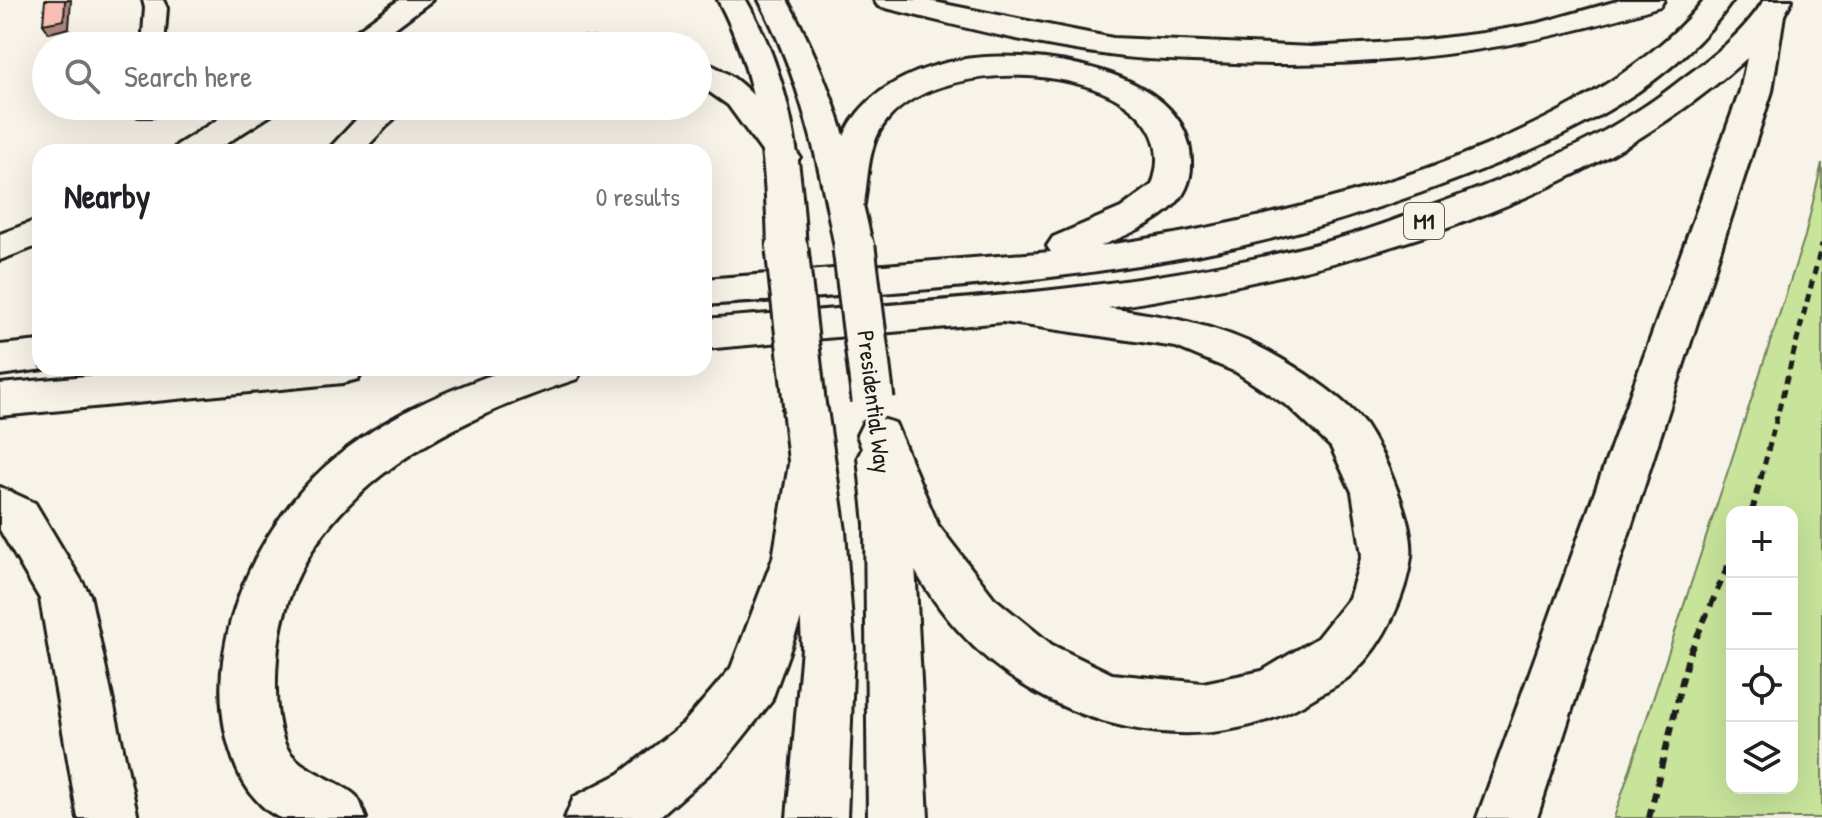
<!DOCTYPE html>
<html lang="en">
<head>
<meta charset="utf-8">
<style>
	body { margin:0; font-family:"Patrick Hand",sans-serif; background:#f2f2f2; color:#202124 }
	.controls { position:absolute; right:24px; bottom:24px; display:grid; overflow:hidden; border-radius:16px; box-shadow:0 8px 32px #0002 }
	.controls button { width:72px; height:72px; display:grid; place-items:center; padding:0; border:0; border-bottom:2px solid #e0e0e0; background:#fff; color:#202124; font:40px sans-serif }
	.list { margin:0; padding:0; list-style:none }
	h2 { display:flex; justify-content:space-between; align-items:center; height:104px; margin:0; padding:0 32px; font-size:34px }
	h2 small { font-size:26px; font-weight:400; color:#757577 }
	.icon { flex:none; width:44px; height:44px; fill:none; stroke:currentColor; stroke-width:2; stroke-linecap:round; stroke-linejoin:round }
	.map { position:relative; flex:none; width:1822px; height:818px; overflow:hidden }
	.search { position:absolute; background:#fff; box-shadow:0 8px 32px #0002; left:32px; top:32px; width:680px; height:88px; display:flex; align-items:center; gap:20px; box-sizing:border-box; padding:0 28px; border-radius:44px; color:#757577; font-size:30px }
	.panel { position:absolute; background:#fff; box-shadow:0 8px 32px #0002; left:32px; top:144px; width:680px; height:232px; border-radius:24px }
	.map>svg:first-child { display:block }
</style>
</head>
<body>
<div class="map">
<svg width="1822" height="818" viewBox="0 0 1822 818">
	<rect width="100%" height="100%" fill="#f7f3e8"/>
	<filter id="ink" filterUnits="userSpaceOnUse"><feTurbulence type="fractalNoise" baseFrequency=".0125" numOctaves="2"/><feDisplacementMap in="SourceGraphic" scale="16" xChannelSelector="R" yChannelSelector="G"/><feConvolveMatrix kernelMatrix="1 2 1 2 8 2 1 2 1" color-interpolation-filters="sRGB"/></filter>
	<g filter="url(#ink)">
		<path fill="#c8e49b" stroke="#72805c" stroke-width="2" fill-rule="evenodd" d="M1822 163V818H1614L1805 236ZM1732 512H1792V788H1732Z"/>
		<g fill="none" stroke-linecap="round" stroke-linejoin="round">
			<g stroke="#1c1c1c" stroke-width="6">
				<g id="minor">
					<path d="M143 0H163L167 8 164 46H142L145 8Z"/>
					<path d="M135 106H159L154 116H138Z"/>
				</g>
			</g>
			<g stroke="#1c1c1c" stroke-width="6">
				<g id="secondary">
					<path d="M718 0H746C791 78 801 160 806 249L800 258 787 261 774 258 768 249C766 161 760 79 718 0Z"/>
					<path d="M759 0H787C831 78 854 161 873 248L867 257 854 260 841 257 835 248C819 162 800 78 759 0Z"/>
					<path d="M805 392 821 397 827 409 845 531 854 648 847 818H787L802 648 797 531 783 409 789 397Z"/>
					<path d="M881 439 897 444 904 457 913 524 928 818H868L865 524 858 457 865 444Z"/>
				</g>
			</g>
			<g stroke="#1c1c1c" stroke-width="6">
				<g id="trunk">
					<path d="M399 0H432L371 46H336Z"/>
					<path d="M874 0H924L1113 38 1312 47 1426 40 1483 33 1539 23 1621 0H1664L1660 6C1513 54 1366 70 1212 62 1178 60 1143 60 1109 55 1031 45 954 25 878 6Z"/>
					<path d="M1704 0H1733C1674 85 1576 133 1481 170 1397 203 1310 232 1221 250 1051 285 877 293 704 305V279L1051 252 1047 246 1053 237 1121 208 1152 185C1196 65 938 41 882 127 868 148 868 179 864 204L859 212 846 215 833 212 828 204C833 172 837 139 858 113 882 83 922 67 959 60 1027 47 1190 67 1191 161 1192 180 1185 196 1170 209 1150 226 1124 236 1100 246 1281 221 1586 147 1704 0Z"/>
					<path d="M1764 0H1792L1784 15 1772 91 1537 818H1477L1740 91 1747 58C1576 212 1330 275 1108 308 1163 316 1217 324 1267 351 1297 367 1345 398 1365 425 1384 453 1415 523 1411 557 1406 597 1384 643 1355 671 1346 681 1331 688 1319 695 1205 769 1046 729 958 630 906 572 883 506 857 435L863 423 879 418 895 423 938 525 994 598 1052 645 1112 674 1203 683 1262 671 1317 638 1349 598 1362 555 1352 492 1331 447 1289 407 1236 372 1176 347 1003 322 704 349V319C913 302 1129 294 1333 240 1377 228 1421 210 1464 194 1540 165 1613 133 1677 83 1709 59 1743 35 1764 0Z"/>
					<path d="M569 37 597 40 601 46H554L558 40Z"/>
					<path d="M698 61C744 72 775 120 800 157L795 164 783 167 771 164 728 105 698 84Z"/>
					<path d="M239 106H278L274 113 213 152H172L177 145Z"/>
					<path d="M369 106H406L362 152H326Z"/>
					<path d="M40 219V245L0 260V234Z"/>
					<path d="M40 341V368H51L0 375V345Z"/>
					<path d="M173 368H364L358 379 343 383 0 416V384Z"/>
					<path d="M512 368H583L577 379C444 422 289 499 277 658 275 683 275 717 284 742 295 771 335 777 356 796 361 801 363 812 366 818 346 818 296 818 281 818 262 812 244 786 237 769 197 674 239 561 304 488 359 427 437 393 512 368Z"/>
					<path d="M812 446 828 451 835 464 823 558 771 702 724 761 661 816 565 818 574 797 619 774 684 723 731 668 773 558 789 464 796 451Z"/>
					<path d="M0 487 35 503 90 595 138 818H78L40 599 0 530Z"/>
				</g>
			</g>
			<path stroke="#1c1c1c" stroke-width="5" stroke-dasharray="8 6" stroke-linecap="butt" d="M1761 478 1822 244"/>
			<g stroke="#1c1c1c" stroke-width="6" stroke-dasharray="10 7" stroke-linecap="butt">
				<path d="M1752 512 1761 476"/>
				<path d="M1649 818 1688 657 1732 557"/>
			</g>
			<use href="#minor" fill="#f7f3e8" fill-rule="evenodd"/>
			<use href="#secondary" fill="#f7f3e8" fill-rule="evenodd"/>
			<use href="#trunk" fill="#f7f3e8" fill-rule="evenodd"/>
			<g stroke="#1c1c1c" stroke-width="47" stroke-linecap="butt">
				<g id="secondary-bridge">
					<path d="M854 248 873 400"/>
					<path d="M787 249 805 409"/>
				</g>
			</g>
			<use href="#secondary-bridge" stroke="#f7f3e8" stroke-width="41"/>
		</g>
		<path fill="#af867e" stroke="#1c1c1c" stroke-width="2" d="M65 0H71L69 28 49 33 43 24Z"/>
		<path fill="#fabfb4" stroke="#1c1c1c" stroke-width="2" d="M45 0H65L64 20 43 24Z"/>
	</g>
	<g text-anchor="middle" stroke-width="6" stroke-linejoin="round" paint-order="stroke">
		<rect fill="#f7f3e8" stroke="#5e5c59" stroke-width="2" x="1404" y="203" width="40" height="36" rx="6"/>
		<g font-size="22" font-weight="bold" fill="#1c1c1c">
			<text x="1424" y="229">M1</text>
		</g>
		<g font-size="24" fill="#1c1c1c" stroke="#f7f3e8">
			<text transform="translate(874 402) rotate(83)" y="8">Presidential Way</text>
		</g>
	</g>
</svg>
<div class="controls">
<button>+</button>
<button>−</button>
<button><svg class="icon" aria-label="locate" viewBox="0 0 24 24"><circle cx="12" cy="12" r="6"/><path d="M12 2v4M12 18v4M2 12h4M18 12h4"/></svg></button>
<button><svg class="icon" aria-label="layers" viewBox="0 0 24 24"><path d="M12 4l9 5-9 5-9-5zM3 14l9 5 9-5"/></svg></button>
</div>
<div class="search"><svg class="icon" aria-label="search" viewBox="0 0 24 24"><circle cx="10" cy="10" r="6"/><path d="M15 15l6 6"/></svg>Search here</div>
<section class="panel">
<h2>Nearby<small>0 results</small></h2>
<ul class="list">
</ul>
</section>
</div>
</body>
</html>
